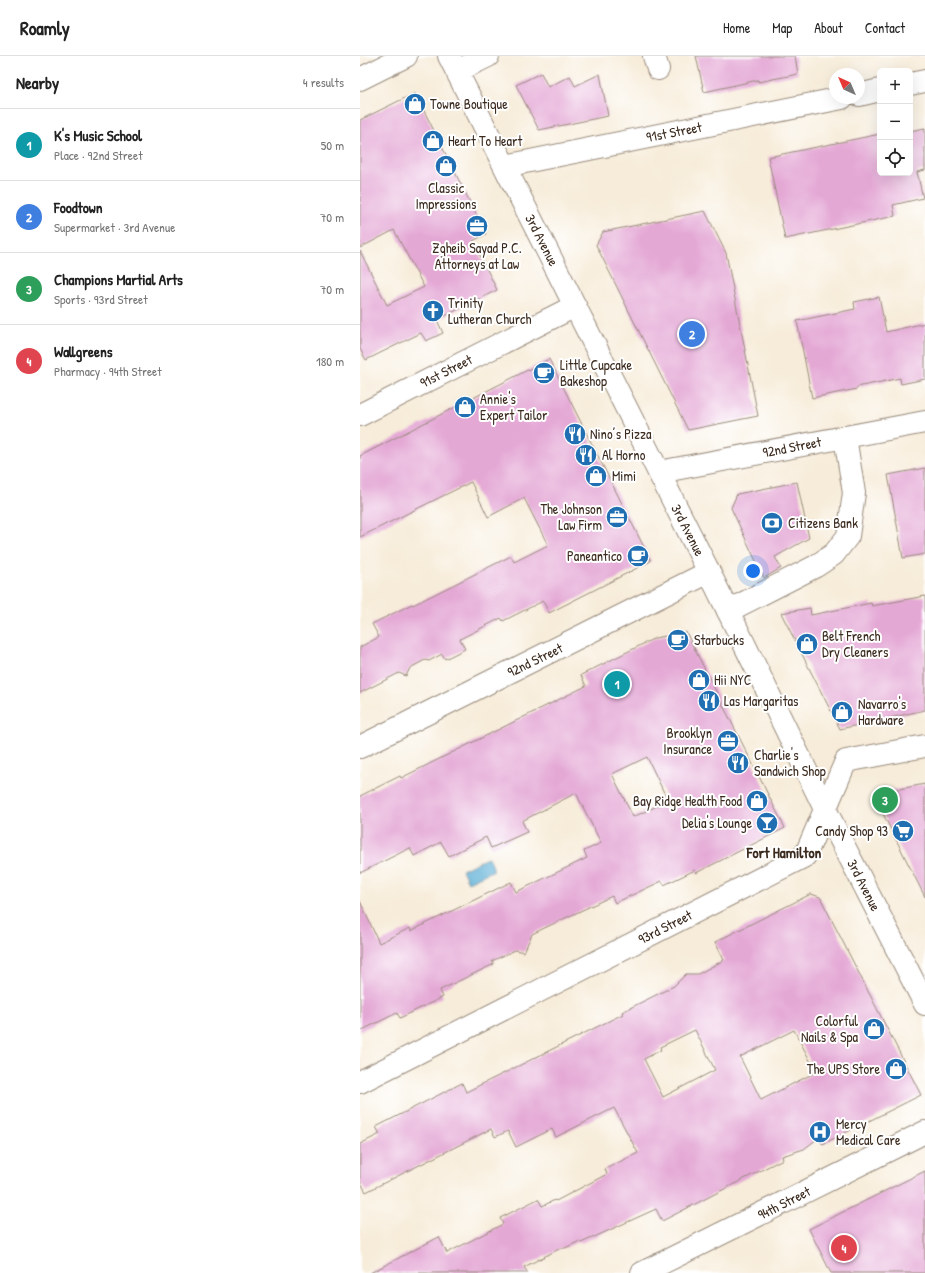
<!DOCTYPE html>
<html lang="en">
<head>
<meta charset="utf-8">
<style>
	body { margin:0; font-family:"Patrick Hand",sans-serif; background:#f2f2f2; color:#222 }
	.controls { position:absolute; right:12px; top:12px; display:grid; overflow:hidden; border-radius:6px; box-shadow:0 4px 16px #0002 }
	.controls button { width:36px; height:36px; display:grid; place-items:center; padding:0; border:0; border-bottom:1px solid #e0e0e0; background:#fff; color:#222; font:20px sans-serif }
	.compass { position:absolute; left:469px; top:12px; width:36px; height:36px; border-radius:50%; background:#fff; box-shadow:0 4px 16px #0002; rotate:316deg }
	.you { position:absolute; left:393px; top:515px; width:14px; height:14px; margin:-10px; border:3px solid #fff; border-radius:50%; background:#1a73e8; box-shadow:0 0 0 6px #1a73e833 }
	.badge { display:grid; place-items:center; width:26px; height:26px; border-radius:50%; background:#1f6fb2; color:#fff; font-size:13px; font-weight:700 }
	.pin { position:absolute; translate:-50% -50%; border:2px solid #fff; box-shadow:0 1px 4px #0006 }
	.list { margin:0; padding:0; list-style:none }
	h2 { display:flex; justify-content:space-between; align-items:center; height:52px; margin:0; padding:0 16px; font-size:17px }
	h2 small { font-size:13px; font-weight:400; color:#767676 }
	.list li { display:grid; grid-template-columns:26px 1fr auto; gap:12px; align-items:center; box-sizing:border-box; height:72px; padding:0 16px; border-top:1px solid #e0e0e0 }
	.list b { display:block; font-size:15px; white-space:nowrap }
	.list p { margin:0; font-size:13px; white-space:nowrap; color:#767676 }
	.list em { font-size:13px; font-style:normal; color:#767676 }
	.icon { flex:none; width:22px; height:22px; fill:none; stroke:currentColor; stroke-width:2; stroke-linecap:round; stroke-linejoin:round }
	.map { position:relative; flex:none; width:565px; height:1217px; overflow:hidden }
	header { display:flex; align-items:center; gap:24px; box-sizing:border-box; height:56px; padding:0 20px; background:#fff; border-bottom:1px solid #e0e0e0 }
	header strong { font-size:19px }
	nav { display:flex; gap:22px; margin-inline-start:auto; font-size:14px }
	main { display:flex }
	aside { flex:1; background:#fff }
	.map>svg:first-child { display:block }
</style>
</head>
<body>
<header>
<strong>Roamly</strong>
<nav><a>Home</a><a>Map</a><a>About</a><a>Contact</a></nav>
</header>
<main>
<aside>
<h2>Nearby<small>4 results</small></h2>
<ul class="list">
<li><span class="badge" style="background:#0f9aa8">1</span><div><b>K's Music School</b><p>Place · 92nd Street</p></div><em>50 m</em></li>
<li><span class="badge" style="background:#3f7fe0">2</span><div><b>Foodtown</b><p>Supermarket · 3rd Avenue</p></div><em>70 m</em></li>
<li><span class="badge" style="background:#2e9e5b">3</span><div><b>Champions Martial Arts</b><p>Sports · 93rd Street</p></div><em>70 m</em></li>
<li><span class="badge" style="background:#e0444e">4</span><div><b>Wallgreens</b><p>Pharmacy · 94th Street</p></div><em>180 m</em></li>
</ul>
</aside>
<div class="map">
<svg width="565" height="1217" viewBox="0 0 565 1217">
	<rect width="100%" height="100%" fill="#fff"/>
	<filter id="ink" filterUnits="userSpaceOnUse"><feTurbulence type="fractalNoise" baseFrequency=".025" numOctaves="2"/><feDisplacementMap in="SourceGraphic" scale="8" xChannelSelector="R" yChannelSelector="G"/><feConvolveMatrix kernelMatrix="1 2 1 2 8 2 1 2 1" color-interpolation-filters="sRGB"/></filter>
	<filter id="wash" filterUnits="userSpaceOnUse"><feTurbulence type="fractalNoise" baseFrequency=".012" numOctaves="4" result="noise"/><feDisplacementMap in="SourceGraphic" scale="16" xChannelSelector="R" yChannelSelector="G"/><feGaussianBlur stdDeviation="0.9" result="paint"/><feColorMatrix in="noise" values="0 0 0 0 0 0 0 0 0 0 0 0 0 0 0 0 0 1.4 0 .05"/><feComposite in="paint" operator="in"/></filter>
	<g filter="url(#wash)">
		<rect width="100%" height="100%" fill="#f7ecd9"/>
		<path fill="#59add5" stroke="#4a6c7a" d="M129 801 134 814 108 826 102 814Z"/>
		<g id="blocks">
			<g fill="#e4a8d5" fill-rule="evenodd">
				<path d="M336 0H435L438 18 398 26V24L344 36Z"/>
				<path d="M181 17 188 31 210 20 215 30 240 18 248 60 179 74 156 29Z"/>
				<path d="M55 37 126 178 113 185 137 234 77 264 83 277 66 285 61 277 6 304 0 293V195L27 249 64 231 34 174 0 192V64Z"/>
				<path d="M565 72V114L557 116 563 142 533 149 535 160 425 183 408 101 520 78V117H550V75Z"/>
				<path d="M345 155 366 197 398 360 328 374 236 189 243 176Z"/>
				<path d="M519 241 526 276 565 267V323L541 328 540 322 497 331V333L452 342 437 265 495 253 494 246Z"/>
				<path d="M189 303 291 505 189 557 183 545 143 565 141 562 100 583 105 593 85 603 82 598 69 605 65 604 50 612 46 620 39 617 0 637V591L19 581 12 568 52 548 53 549 151 500 154 506 188 489 164 442 128 461 111 426 0 481V400Z"/>
				<path d="M565 412V498L543 502 528 419Z"/>
				<path d="M437 426 449 482 415 501 421 512 404 522 371 452 377 438Z"/>
				<path d="M565 540V654L480 673 421 557 450 552 451 559 511 547 512 550Z"/>
				<path d="M326 576 425 772 336 817 335 814 304 829 302 825 255 847 252 840 197 866 172 878 164 896 155 894 132 905 134 908 80 934 83 941 40 962 37 957 0 975V845L19 887 50 872 51 875 151 826 156 836 227 802 224 795 241 787 216 737 162 765 167 776 131 792 126 781 89 800 81 786 54 800 50 792 0 817V740L40 720 41 722 226 630 221 619 295 582ZM287 701 308 745 273 761 252 718Z"/>
				<path d="M565 728V841L513 738Z"/>
				<path d="M451 838 460 841 561 1039 463 1088 457 1083 444 1093 422 1100 423 1103 302 1165 296 1153 221 1187 220 1185 205 1192H201L164 1211 168 1217H10L79 1181 87 1197 143 1168 140 1162 178 1143 182 1150 195 1144 196 1145 247 1118 245 1113 278 1097 254 1052 196 1081 192 1073 156 1091 148 1075 135 1081 131 1073 6 1136 0 1125V1088L20 1078 16 1071 102 1027 106 1036 263 958 262 956 314 930 326 918H338L364 904 355 886ZM335 974 355 1014 303 1041 284 1003 301 994 300 991ZM434 974 456 1016 401 1044 380 1001Z"/>
				<path d="M565 1115V1217H471L449 1173Z"/>
			</g>
		</g>
	</g>
	<g filter="url(#ink)">
		<use href="#blocks" fill-opacity="0" stroke="#998b7c" stroke-width="1"/>
		<g fill="none" stroke-linecap="round" stroke-linejoin="round">
			<g stroke="#998b7c" stroke-width="24">
				<g id="minor">
					<path d="M89 0 349 516 465 753 565 948"/>
					<path d="M294 0 298 13"/>
					<path d="M97 15 128 0"/>
					<path d="M0 23 46 0"/>
					<path d="M550 28 565 25"/>
					<path d="M499 39 520 34"/>
					<path d="M145 110 482 42"/>
					<path d="M0 359 215 250"/>
					<path d="M299 416 565 366"/>
					<path d="M368 555 456 510 474 498 488 480 494 437 485 381"/>
					<path d="M0 691 349 516"/>
					<path d="M0 1026 445 800 486 705 565 690"/>
					<path d="M282 1217 565 1076"/>
				</g>
			</g>
			<use href="#minor" stroke="#fff" stroke-width="22"/>
		</g>
	</g>
	<defs>
		<g id="shop-disc" transform="scale(1.15)"><circle r="9.5" fill="#1f6fb2" stroke="#fff"/><path d="M-5-2.5h2.3a2.7 3.5 0 0 1 5.4 0H5L5.5 6h-11ZM-1.5-2.5h3a1.5 2.3 0 0 0-3 0Z" fill="#fff"/></g>
		<g id="office-disc" transform="scale(1.15)"><circle r="9.5" fill="#1f6fb2" stroke="#fff"/><path d="M-6-3h4V-5.5h4V-3h4V5H-6ZM-1-4.5V-3h2v-1.5ZM-6 0V1H6V0Z" fill="#fff"/></g>
		<g id="church-disc" transform="scale(1.15)"><circle r="9.5" fill="#1f6fb2" stroke="#fff"/><path d="M-1.2-6h2.4v3.5h3.3v2.4h-3.3V6h-2.4V-.1h-3.3v-2.4h3.3Z" fill="#fff"/></g>
		<g id="cafe-disc" transform="scale(1.15)"><circle r="9.5" fill="#1f6fb2" stroke="#fff"/><path d="M-5.5-4.5H6V0H3Q3 3.5 0 3.5H-2.5Q-5.5 3.5-5.5 0ZM3-3.2v2h1.7v-2ZM-6 4.5H4V6H-6Z" fill="#fff"/></g>
		<g id="restaurant-disc" transform="scale(1.15)"><circle r="9.5" fill="#1f6fb2" stroke="#fff"/><path d="M-5-6h1v4h1v-4h1v4h1v-4h1v5L-1.5 .5V6h-2V.5L-5-1ZM5-6V6H3V1.5H1.5Q1.5-4 5-6Z" fill="#fff"/></g>
		<g id="bank-disc" transform="scale(1.15)"><circle r="9.5" fill="#1f6fb2" stroke="#fff"/><path d="M-6-4H6V4H-6ZM0-2.3a2.3 2.3 0 1 0 0 4.6a2.3 2.3 0 1 0 0-4.6Z" fill="#fff"/></g>
		<g id="bar-disc" transform="scale(1.15)"><circle r="9.5" fill="#1f6fb2" stroke="#fff"/><path d="M-6-5H6L.8 .8V4.5H3.5V6h-7V4.5H-.8V.8Z" fill="#fff"/></g>
		<g id="supermarket-disc" transform="scale(1.15)"><circle r="9.5" fill="#1f6fb2" stroke="#fff"/><path d="M-6-5.5h2.5l.6 2H6L4.5 2H-2.5L-4.4-4H-6ZM-1.5 3.2a1.3 1.3 0 1 0 .1 0ZM3 3.2a1.3 1.3 0 1 0 .1 0Z" fill="#fff"/></g>
		<g id="hospital-disc" transform="scale(1.15)"><circle r="9.5" fill="#1f6fb2" stroke="#fff"/><path d="M-5-5h3v3.5h4V-5h3V5h-3V1.5h-4V5h-3Z" fill="#fff"/></g>
	</defs>
	<g fill-rule="evenodd">
		<use href="#shop-disc" x="55" y="48"/>
		<use href="#shop-disc" x="73" y="85"/>
		<use href="#shop-disc" x="86" y="110"/>
		<use href="#office-disc" x="117" y="170"/>
		<use href="#church-disc" x="73" y="255"/>
		<use href="#cafe-disc" x="184" y="317"/>
		<use href="#shop-disc" x="105" y="351"/>
		<use href="#restaurant-disc" x="215" y="378"/>
		<use href="#restaurant-disc" x="226" y="399"/>
		<use href="#shop-disc" x="236" y="420"/>
		<use href="#office-disc" x="257" y="461"/>
		<use href="#bank-disc" x="412" y="467"/>
		<use href="#cafe-disc" x="278" y="500"/>
		<use href="#cafe-disc" x="318" y="584"/>
		<use href="#shop-disc" x="447" y="588"/>
		<use href="#shop-disc" x="339" y="624"/>
		<use href="#restaurant-disc" x="349" y="645"/>
		<use href="#shop-disc" x="482" y="656"/>
		<use href="#office-disc" x="368" y="685"/>
		<use href="#restaurant-disc" x="378" y="707"/>
		<use href="#shop-disc" x="397" y="745"/>
		<use href="#bar-disc" x="407" y="767"/>
		<use href="#supermarket-disc" x="543" y="775"/>
		<use href="#shop-disc" x="514" y="973"/>
		<use href="#shop-disc" x="536" y="1013"/>
		<use href="#hospital-disc" x="460" y="1076"/>
	</g>
	<g text-anchor="middle" stroke-width="4" stroke-linejoin="round" paint-order="stroke">
		<g font-size="14" fill="#3b2a1e" stroke="#fff" text-anchor="start">
			<text x="70" y="53">Towne Boutique</text>
			<text x="88" y="90">Heart To Heart</text>
			<text x="86" y="137" text-anchor="middle">Classic<tspan x="86" dy="16">Impressions</tspan></text>
			<text x="117" y="197" text-anchor="middle">Zgheib Sayad P.C.<tspan x="117" dy="16">Attorneys at Law</tspan></text>
			<text x="88" y="252">Trinity<tspan x="88" dy="16">Lutheran Church</tspan></text>
			<text x="200" y="314">Little Cupcake<tspan x="200" dy="16">Bakeshop</tspan></text>
			<text x="120" y="348">Annie's<tspan x="120" dy="16">Expert Tailor</tspan></text>
			<text x="230" y="383">Nino’s Pizza</text>
			<text x="242" y="404">Al Horno</text>
			<text x="252" y="425">Mimi</text>
			<text x="242" y="458" text-anchor="end">The Johnson<tspan x="242" dy="16">Law Firm</tspan></text>
			<text x="428" y="472">Citizens Bank</text>
			<text x="262" y="505" text-anchor="end">Paneantico</text>
			<text x="462" y="585">Belt French<tspan x="462" dy="16">Dry Cleaners</tspan></text>
			<text x="334" y="589">Starbucks</text>
			<text x="354" y="629">Hii NYC</text>
			<text x="364" y="650">Las Margaritas</text>
			<text x="498" y="653">Navarro's<tspan x="498" dy="16">Hardware</tspan></text>
			<text x="352" y="682" text-anchor="end">Brooklyn<tspan x="352" dy="16">Insurance</tspan></text>
			<text x="394" y="704">Charlie's<tspan x="394" dy="16">Sandwich Shop</tspan></text>
			<text x="382" y="750" text-anchor="end">Bay Ridge Health Food</text>
			<text x="392" y="772" text-anchor="end">Delia's Lounge</text>
			<text x="528" y="780" text-anchor="end">Candy Shop 93</text>
			<text x="498" y="970" text-anchor="end">Colorful<tspan x="498" dy="16">Nails &amp; Spa</tspan></text>
			<text x="520" y="1018" text-anchor="end">The UPS Store</text>
			<text x="476" y="1073">Mercy<tspan x="476" dy="16">Medical Care</tspan></text>
		</g>
		<g font-size="14" fill="#3b2a1e" stroke="#fff">
			<text transform="translate(314 76) rotate(-11)" y="5">91st Street</text>
			<text transform="translate(182 184) rotate(63)" y="5">3rd Avenue</text>
			<text transform="translate(86 315) rotate(-27)" y="5">91st Street</text>
			<text transform="translate(432 391) rotate(-11)" y="5">92nd Street</text>
			<text transform="translate(328 474) rotate(63)" y="5">3rd Avenue</text>
			<text transform="translate(175 604) rotate(-26)" y="5">92nd Street</text>
			<text transform="translate(504 829) rotate(63)" y="5">3rd Avenue</text>
			<text transform="translate(305 871) rotate(-27)" y="5">93rd Street</text>
			<text transform="translate(424 1147) rotate(-27)" y="5">94th Street</text>
		</g>
		<g font-size="15" font-weight="bold" fill="#3b2a1e" stroke="#fff">
			<text x="424" y="802">Fort Hamilton</text>
		</g>
	</g>
</svg>
<div class="controls">
<button>+</button>
<button>−</button>
<button><svg class="icon" aria-label="locate" viewBox="0 0 24 24"><circle cx="12" cy="12" r="6"/><path d="M12 2v4M12 18v4M2 12h4M18 12h4"/></svg></button>
</div>
<svg class="compass" viewBox="-18 -18 36 36"><path d="M0-13l5 13h-10z" fill="#e53935"/><path d="M0 13l5-13h-10z" fill="#767676"/></svg>
<div class="you"></div>
<div class="pin badge" style="left:257px;top:628px;background:#0f9aa8">1</div>
<div class="pin badge" style="left:332px;top:278px;background:#3f7fe0">2</div>
<div class="pin badge" style="left:525px;top:744px;background:#2e9e5b">3</div>
<div class="pin badge" style="left:484px;top:1192px;background:#e0444e">4</div>
</div>
</main>
</body>
</html>
